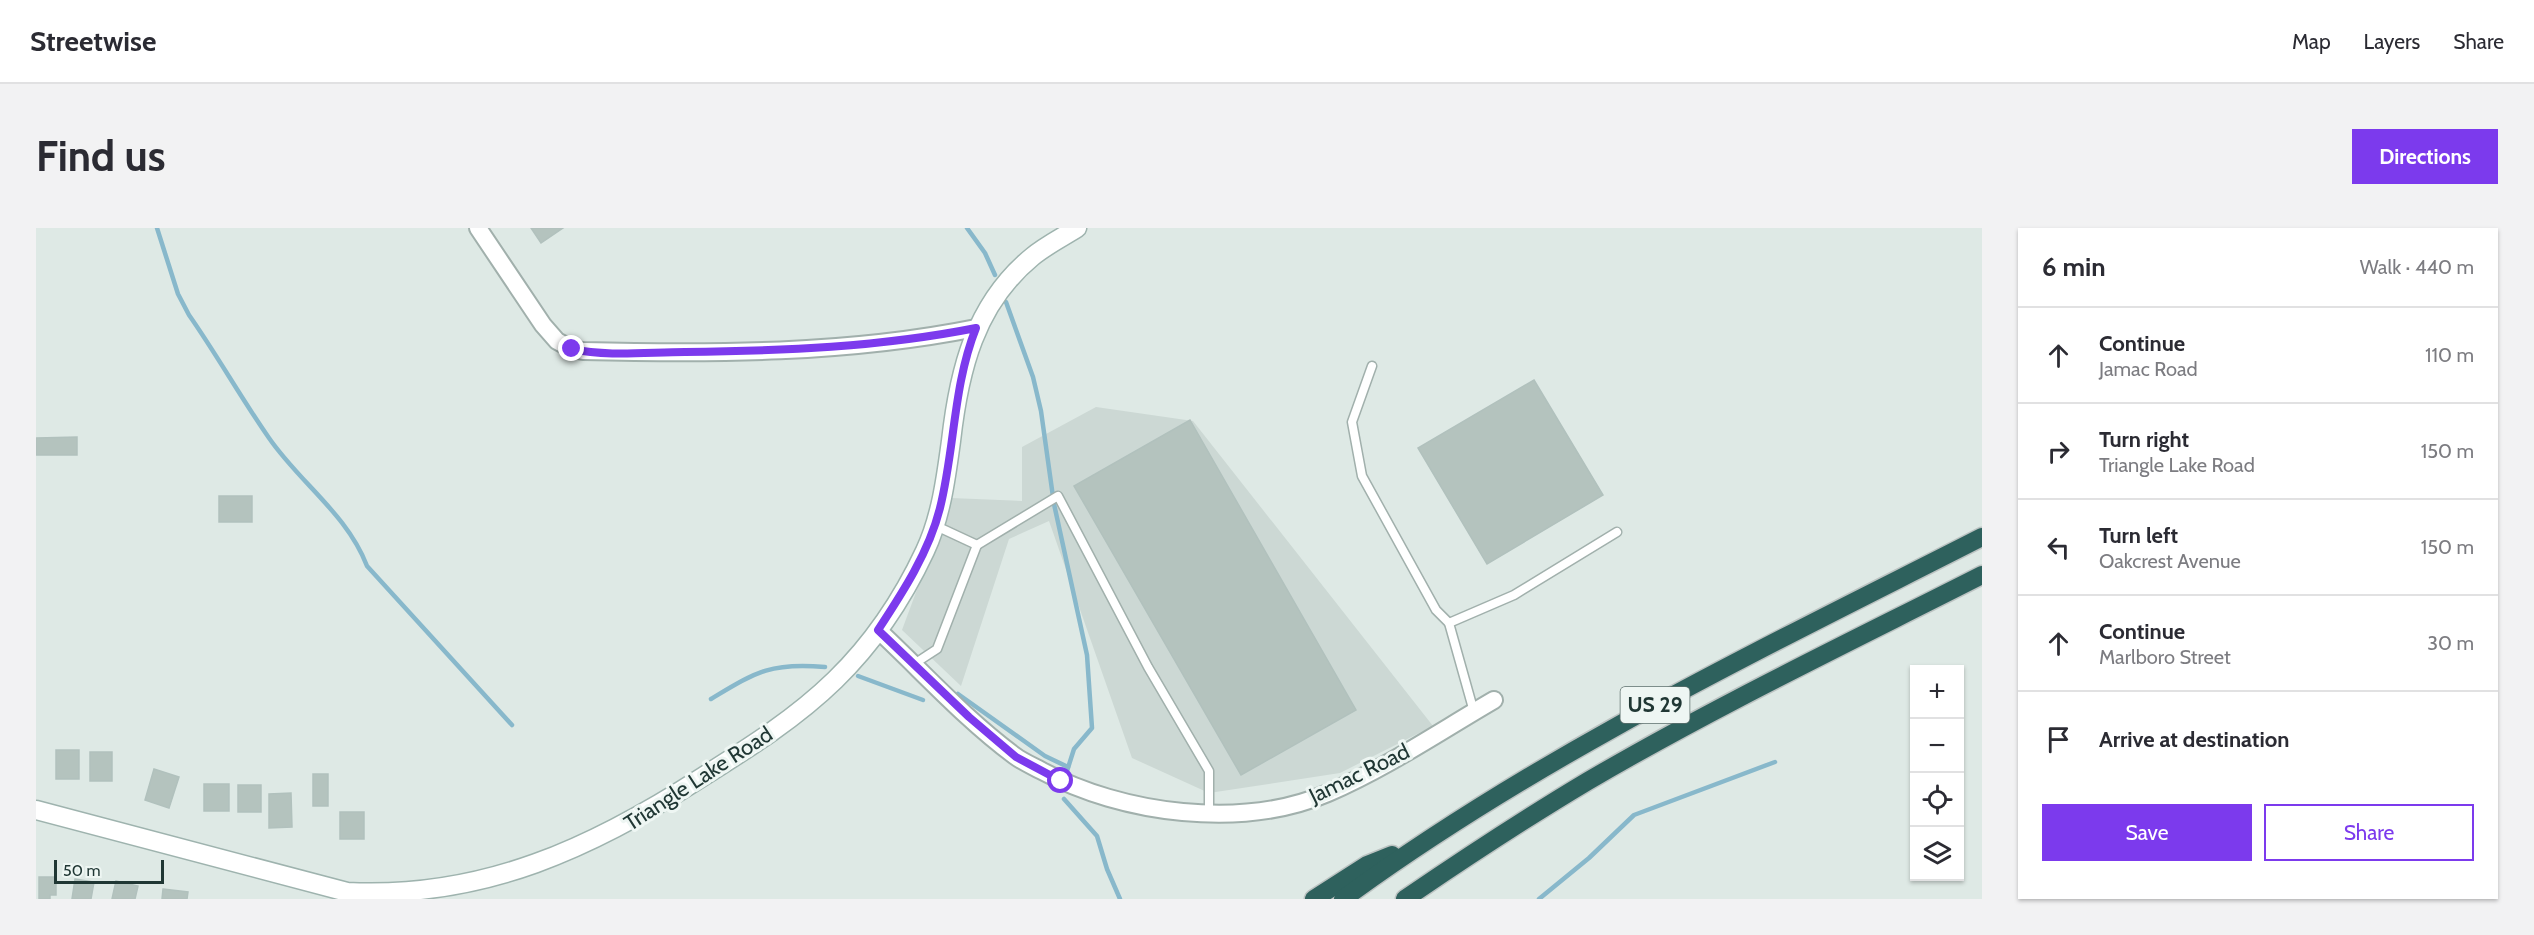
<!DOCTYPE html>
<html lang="en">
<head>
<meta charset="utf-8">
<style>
	body { margin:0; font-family:Cabin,sans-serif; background:#f2f2f3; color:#2b2b33 }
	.controls { position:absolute; right:18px; bottom:18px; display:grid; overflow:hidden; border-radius:0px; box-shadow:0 2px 4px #0004 }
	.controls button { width:54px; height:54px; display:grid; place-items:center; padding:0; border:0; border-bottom:2px solid #e1e1e2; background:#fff; color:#2b2b33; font:30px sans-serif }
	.scale { position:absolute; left:18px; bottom:15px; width:110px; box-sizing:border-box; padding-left:6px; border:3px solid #203734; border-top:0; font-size:16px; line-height:21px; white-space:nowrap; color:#203734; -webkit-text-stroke:4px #eef6f3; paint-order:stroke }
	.stop { position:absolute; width:18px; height:18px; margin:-14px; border:4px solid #7c3aed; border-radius:50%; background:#fff }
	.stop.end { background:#7c3aed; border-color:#fff; box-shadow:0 2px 6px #0008 }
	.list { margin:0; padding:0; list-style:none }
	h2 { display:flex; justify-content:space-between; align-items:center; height:78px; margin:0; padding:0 24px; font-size:26px }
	h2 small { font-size:20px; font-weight:400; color:#7c7c81 }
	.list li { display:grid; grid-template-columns:39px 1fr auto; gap:18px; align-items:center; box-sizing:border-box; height:96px; padding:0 24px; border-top:2px solid #e1e1e2 }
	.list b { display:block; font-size:22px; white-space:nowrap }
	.list p { margin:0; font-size:20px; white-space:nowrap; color:#7c7c81 }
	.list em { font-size:20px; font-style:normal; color:#7c7c81 }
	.actions { display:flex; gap:12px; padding:18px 24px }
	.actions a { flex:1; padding:14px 0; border:2px solid #7c3aed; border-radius:0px; text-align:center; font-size:21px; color:#7c3aed }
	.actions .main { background:#7c3aed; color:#fff }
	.icon { flex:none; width:33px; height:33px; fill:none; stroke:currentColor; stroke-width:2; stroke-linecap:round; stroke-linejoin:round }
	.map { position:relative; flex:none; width:1946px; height:671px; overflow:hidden; border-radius:0px }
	header { display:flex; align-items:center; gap:36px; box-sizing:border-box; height:84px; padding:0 30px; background:#fff; border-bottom:2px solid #e1e1e2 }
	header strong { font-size:28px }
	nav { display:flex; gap:33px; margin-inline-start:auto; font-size:21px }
	.intro { display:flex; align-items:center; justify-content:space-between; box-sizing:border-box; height:144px; padding:0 36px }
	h1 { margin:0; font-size:42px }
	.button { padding:15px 27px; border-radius:0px; background:#7c3aed; color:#fff; font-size:21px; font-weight:700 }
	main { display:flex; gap:36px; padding:0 36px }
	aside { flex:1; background:#fff; border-radius:0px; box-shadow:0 2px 4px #0004 }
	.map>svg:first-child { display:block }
</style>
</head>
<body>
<header>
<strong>Streetwise</strong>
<nav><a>Map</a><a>Layers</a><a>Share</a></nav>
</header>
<div class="intro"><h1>Find us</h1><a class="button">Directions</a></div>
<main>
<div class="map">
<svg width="1946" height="671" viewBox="0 0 1946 671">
	<rect width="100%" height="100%" fill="#dee9e5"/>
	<path fill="#ccd8d4" d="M1060 179 1157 193 1397 498 1304 545 1173 565 1096 530 1013 293 973 311 925 458 866 402 915 270 986 273V219Z"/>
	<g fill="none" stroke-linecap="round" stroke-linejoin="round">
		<g stroke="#88b8cb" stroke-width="4.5">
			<path d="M121 0 142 66 153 87C181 127 205 170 233 210 264 255 311 286 331 338L476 497"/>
			<path d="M931 0 949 25 959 47"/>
			<path d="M970 74 997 149 1005 183 1018 276 1051 427 1056 500 1038 521 1031 543"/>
			<path d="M822 448 887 472"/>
			<path d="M922 466 1009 528 1032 539"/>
			<path d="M675 471C720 444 735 434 789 439"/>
			<path d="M1028 571 1061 608 1071 641 1084 671"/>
			<path d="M1503 671 1553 630 1598 587 1739 534"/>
		</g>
	</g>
	<g fill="#b4c3be" stroke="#b1c1bd" stroke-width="1.5">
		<path d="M495 0H527L505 15Z"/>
		<path d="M1498 152 1567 267 1451 336 1382 220Z"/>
		<path d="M1154 192 1320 482 1205 547 1038 258Z"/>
		<path d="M41 209V227H0V210Z"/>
		<rect x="183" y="268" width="33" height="26"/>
		<rect x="20" y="522" width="23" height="29"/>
		<rect x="54" y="524" width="22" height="29"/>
		<path d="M118 541 143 549 133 580 109 572Z"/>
		<rect x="277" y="546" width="15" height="32"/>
		<rect x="168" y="556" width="25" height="27"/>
		<rect x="202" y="557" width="23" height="27"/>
		<path d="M255 565 256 599 233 600V566Z"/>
		<rect x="304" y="584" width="24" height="27"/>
		<path d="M3 649H20V667H14V671H3Z"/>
		<path d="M39 651 58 654 55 671H36Z"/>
		<path d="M80 653 102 658 99 671H76Z"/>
		<path d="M127 661 152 664 151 671H126Z"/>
	</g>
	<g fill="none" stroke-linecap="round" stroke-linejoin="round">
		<g stroke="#a1b0ac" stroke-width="11">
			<g id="lane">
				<path d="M1336 138 1316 194 1326 248 1400 382 1413 395"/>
				<path d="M941 317 1022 268 1112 439 1173 543V585"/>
				<path d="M878 436 901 421 941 317 898 297"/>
				<path d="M1438 484 1413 395 1478 367 1581 304"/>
			</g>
		</g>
		<g stroke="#a1b0ac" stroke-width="20">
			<g id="street">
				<path d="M442 0 507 97 521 113 536 121 547 123C678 126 811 126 940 100"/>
				<path d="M842 402C887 444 929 491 979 528 987 534 997 538 1006 543 1086 586 1206 602 1292 565 1350 540 1403 504 1458 472"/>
			</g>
		</g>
		<g stroke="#9eb3ae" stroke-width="21">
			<path id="secondary" d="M0 582 311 664C448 671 558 619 668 548 714 519 760 490 799 452 836 416 867 370 889 323 905 289 910 250 915 213 923 142 939 76 996 29 1009 18 1027 9 1041 0"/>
		</g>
		<g stroke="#bcc3c2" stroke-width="21">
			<g id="highway">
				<path d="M1278 671 1331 637 1356 627"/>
				<path d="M1307 671C1505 526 1728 420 1946 309"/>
				<path d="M1369 671C1429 630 1490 590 1552 553 1680 478 1814 414 1946 347"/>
			</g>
		</g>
		<use href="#lane" stroke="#fff" stroke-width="8"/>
		<use href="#street" stroke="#fff" stroke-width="16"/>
		<use href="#secondary" stroke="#fff" stroke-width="18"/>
		<use href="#highway" stroke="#2e615d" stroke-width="18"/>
	</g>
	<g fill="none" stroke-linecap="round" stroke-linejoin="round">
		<path stroke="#7c3aed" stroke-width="8" d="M536 121C571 129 613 124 649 124 747 123 844 119 940 100 917 158 919 220 904 280 893 324 867 364 842 402L933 489 980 529 1025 553"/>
	</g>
	<g text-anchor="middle" stroke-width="6" stroke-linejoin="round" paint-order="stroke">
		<rect fill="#eef6f3" stroke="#5e706d" stroke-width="1.5" x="1584.5" y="459" width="69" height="36" rx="4.5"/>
		<g font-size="21" font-weight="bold" fill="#203734">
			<text x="1619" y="484">US 29</text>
		</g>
		<g font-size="22" fill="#203734" stroke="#eef6f3">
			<text transform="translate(1323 545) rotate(-26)" y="8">Jamac Road</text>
			<text transform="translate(662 550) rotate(-33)" y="8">Triangle Lake Road</text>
		</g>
	</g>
</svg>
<div class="controls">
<button>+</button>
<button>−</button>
<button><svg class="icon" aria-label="locate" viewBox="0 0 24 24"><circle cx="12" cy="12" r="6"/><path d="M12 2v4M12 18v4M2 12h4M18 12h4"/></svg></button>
<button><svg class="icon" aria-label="layers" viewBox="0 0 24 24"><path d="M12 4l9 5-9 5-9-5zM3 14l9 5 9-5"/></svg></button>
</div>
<div class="scale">50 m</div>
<div class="stop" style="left:1025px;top:553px"></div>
<div class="stop end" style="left:536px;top:121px"></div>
</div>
<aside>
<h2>6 min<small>Walk · 440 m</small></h2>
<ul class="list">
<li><svg class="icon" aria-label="ahead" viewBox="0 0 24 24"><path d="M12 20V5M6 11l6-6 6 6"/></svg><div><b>Continue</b><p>Jamac Road</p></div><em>110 m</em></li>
<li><svg class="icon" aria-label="right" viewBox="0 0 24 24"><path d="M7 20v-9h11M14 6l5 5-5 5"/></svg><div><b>Turn right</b><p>Triangle Lake Road</p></div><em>150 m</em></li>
<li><svg class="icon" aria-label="left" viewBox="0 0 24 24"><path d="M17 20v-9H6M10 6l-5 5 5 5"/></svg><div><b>Turn left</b><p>Oakcrest Avenue</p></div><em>150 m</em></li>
<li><svg class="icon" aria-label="ahead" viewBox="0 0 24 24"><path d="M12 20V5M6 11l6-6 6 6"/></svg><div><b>Continue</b><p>Marlboro Street</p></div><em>30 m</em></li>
<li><svg class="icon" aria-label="arrive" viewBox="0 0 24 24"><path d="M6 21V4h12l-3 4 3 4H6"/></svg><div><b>Arrive at destination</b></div></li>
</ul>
<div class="actions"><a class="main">Save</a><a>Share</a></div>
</aside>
</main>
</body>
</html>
